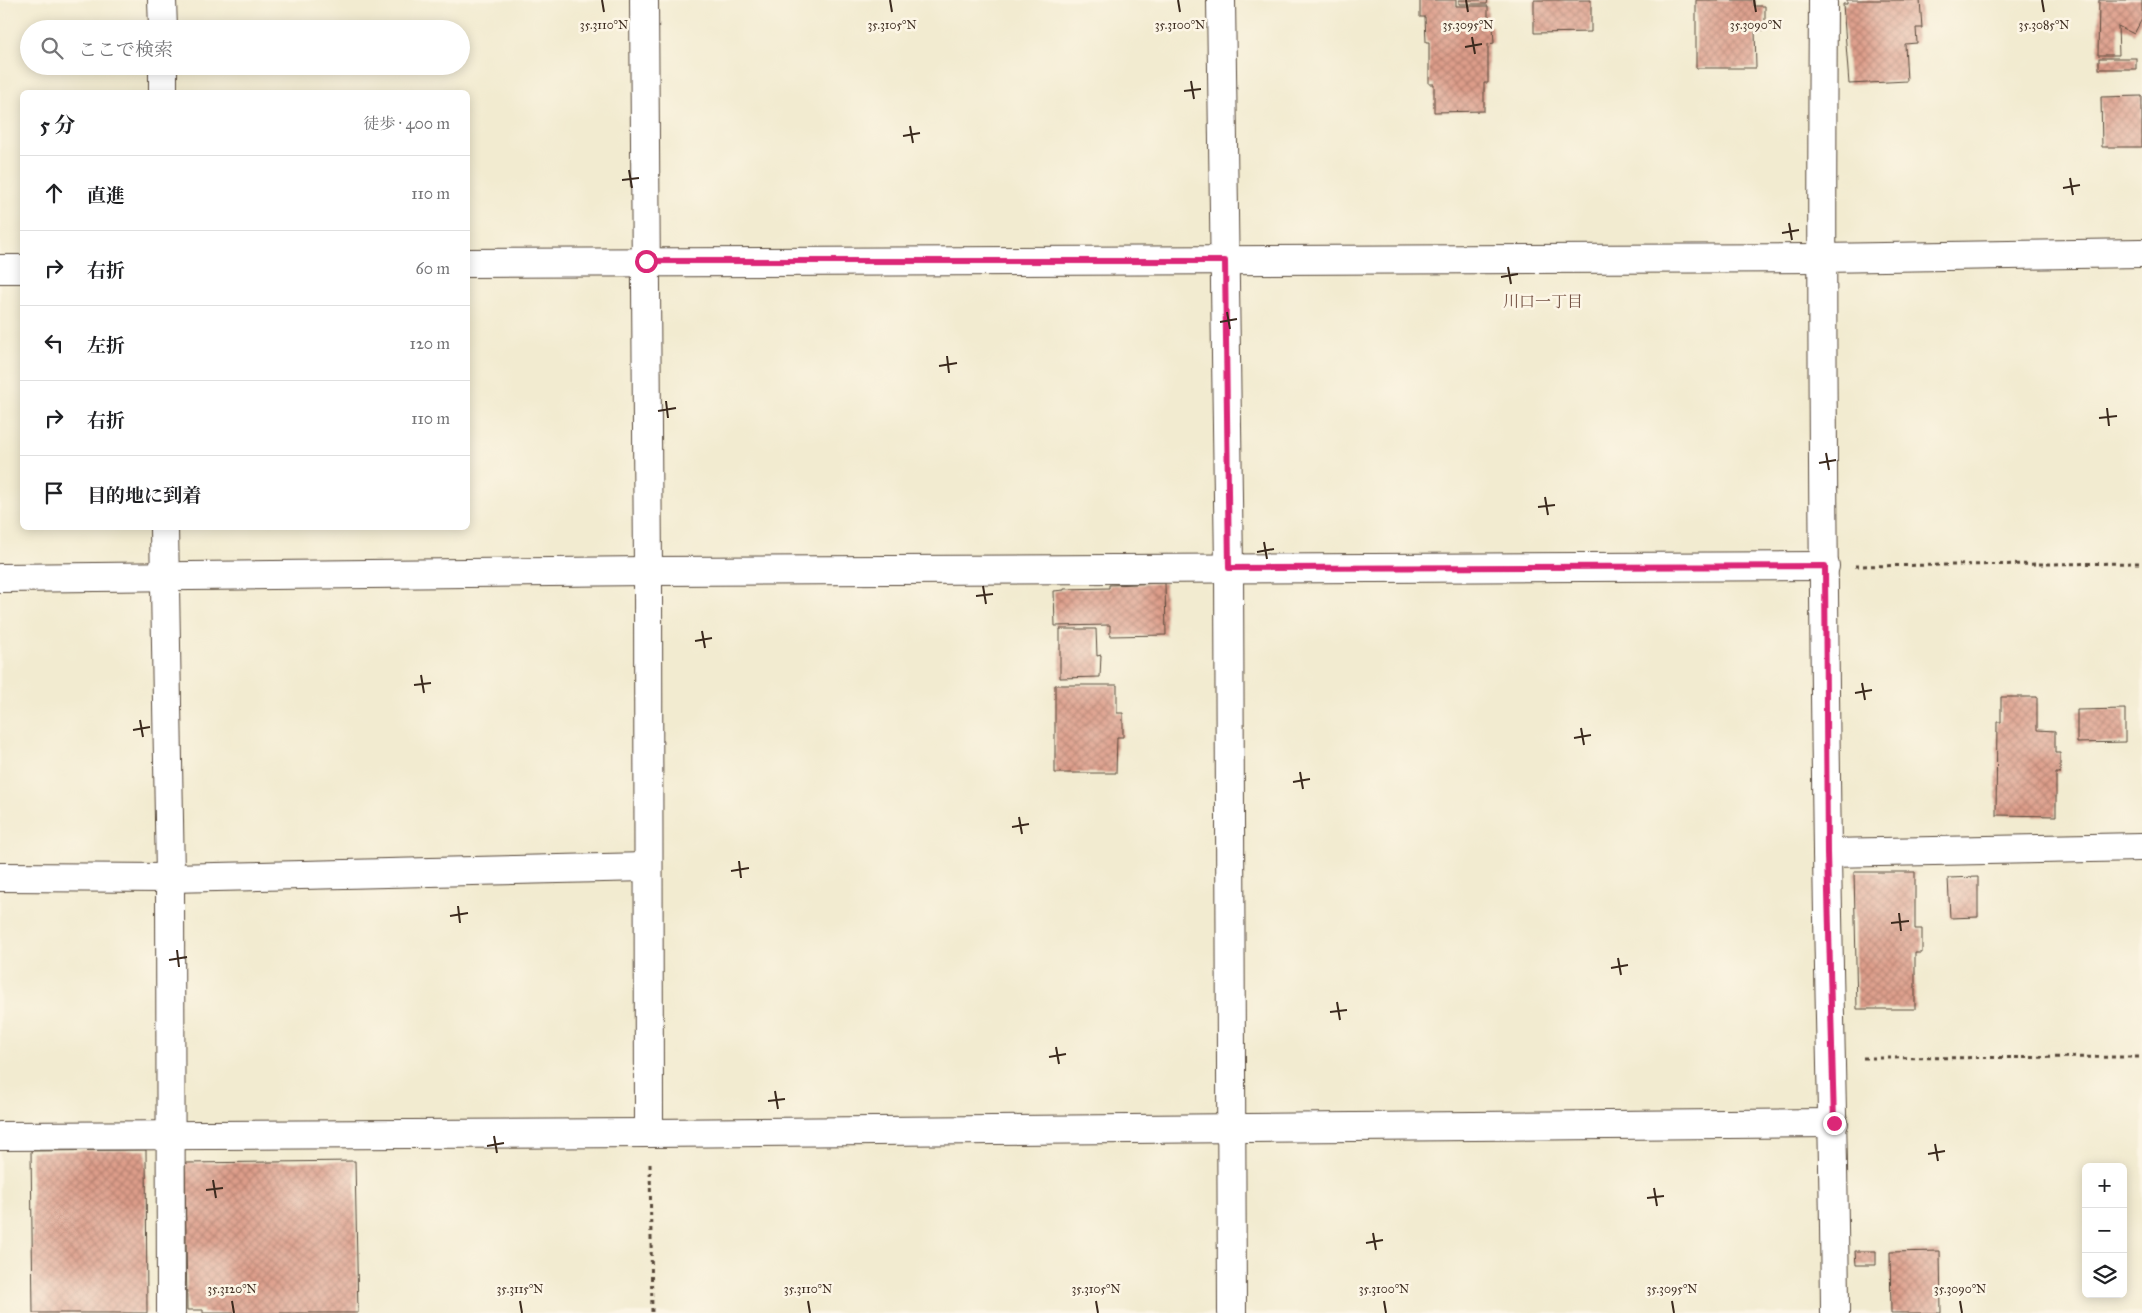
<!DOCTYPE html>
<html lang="ja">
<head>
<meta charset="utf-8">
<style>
	body { margin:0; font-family:"IM FELL Great Primer","Noto Serif JP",serif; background:#f2f2f2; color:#202124 }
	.controls { position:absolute; right:15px; bottom:15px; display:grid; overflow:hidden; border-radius:8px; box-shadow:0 2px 12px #0003 }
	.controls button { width:45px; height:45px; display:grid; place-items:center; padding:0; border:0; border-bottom:1px solid #e0e0e0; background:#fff; color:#202124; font:25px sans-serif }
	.stop { position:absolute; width:15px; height:15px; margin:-11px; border:4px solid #db2777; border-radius:50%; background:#fff }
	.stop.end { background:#db2777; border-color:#fff; box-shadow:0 1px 5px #0008 }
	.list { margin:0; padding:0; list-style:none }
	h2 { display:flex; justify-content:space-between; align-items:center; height:65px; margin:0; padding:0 20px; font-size:21px }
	h2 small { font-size:16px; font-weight:400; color:#757577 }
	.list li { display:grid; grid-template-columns:32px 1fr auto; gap:15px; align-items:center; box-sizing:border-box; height:75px; padding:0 20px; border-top:1px solid #e0e0e0 }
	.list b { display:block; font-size:19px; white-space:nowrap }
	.list em { font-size:16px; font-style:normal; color:#757577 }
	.icon { flex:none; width:28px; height:28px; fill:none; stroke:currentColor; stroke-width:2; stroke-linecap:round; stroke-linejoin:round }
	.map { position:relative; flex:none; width:2142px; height:1313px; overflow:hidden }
	.search { position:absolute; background:#fff; box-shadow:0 2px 12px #0003; left:20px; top:20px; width:450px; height:55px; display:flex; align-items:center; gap:12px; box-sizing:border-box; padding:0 18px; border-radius:28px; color:#757577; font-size:19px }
	.panel { position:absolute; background:#fff; box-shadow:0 2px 12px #0003; left:20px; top:90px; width:450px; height:440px; border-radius:8px }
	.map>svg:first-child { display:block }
</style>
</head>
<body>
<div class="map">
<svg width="2142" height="1313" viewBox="0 0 2142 1313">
	<defs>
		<pattern id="building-cross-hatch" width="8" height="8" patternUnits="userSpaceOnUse" patternTransform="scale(1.25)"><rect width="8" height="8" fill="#dd9d8a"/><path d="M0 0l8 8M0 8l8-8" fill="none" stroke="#b48070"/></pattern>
	</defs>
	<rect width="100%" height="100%" fill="#fcf5e5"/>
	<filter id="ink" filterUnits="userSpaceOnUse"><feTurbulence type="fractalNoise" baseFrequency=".02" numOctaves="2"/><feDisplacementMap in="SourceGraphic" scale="10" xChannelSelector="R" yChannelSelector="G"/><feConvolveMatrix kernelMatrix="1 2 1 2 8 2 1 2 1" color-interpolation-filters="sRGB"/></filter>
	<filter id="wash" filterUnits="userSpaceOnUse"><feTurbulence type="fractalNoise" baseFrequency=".0096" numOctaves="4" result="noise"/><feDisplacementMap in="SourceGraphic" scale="20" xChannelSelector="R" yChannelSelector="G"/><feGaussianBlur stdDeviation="1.12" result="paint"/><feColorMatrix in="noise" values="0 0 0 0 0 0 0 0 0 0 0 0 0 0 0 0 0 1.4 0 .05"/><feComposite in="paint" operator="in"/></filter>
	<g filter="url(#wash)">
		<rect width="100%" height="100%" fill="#f2ebd0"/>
		<g id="blocks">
			<g fill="url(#building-cross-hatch)">
				<path d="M1420 0H1456V6H1488V26H1493L1494 43 1488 44V83H1484V111L1434 112V84H1429V42H1426L1425 17H1420Z"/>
				<path d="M1459 0H1488L1487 4H1459Z"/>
				<path d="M1534 0H1591V32L1534 33Z"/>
				<path d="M1696 0H1754V6H1765V30H1755L1756 68H1696Z"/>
				<path d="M1847 0H1920L1922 28H1916L1917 43 1905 44 1907 81 1849 84 1843 4H1847Z"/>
				<path d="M2099 0H2142V19L2134 34 2118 26 2119 55H2098Z"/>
				<rect x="2099" y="58" width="37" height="11"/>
				<path d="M2142 96V147H2102L2101 97Z"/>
				<path d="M1165 583 1166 635 1110 636V625L1055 626 1054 591 1064 590V589L1109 588V585Z"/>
				<path d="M1060 629H1096L1097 656 1101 655 1100 677 1060 678Z"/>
				<path d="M1055 685H1117V713H1123V737H1117L1116 773H1055Z"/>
				<path d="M2001 697H2037V730L2055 731V753H2060V773H2056V816L1996 815 1997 722H2001Z"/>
				<path d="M2125 709V742L2077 743V710Z"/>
				<path d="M1854 872H1915V929H1922V953H1915V1009H1857Z"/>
				<path d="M1978 877V917L1950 918 1948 878Z"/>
				<path d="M146 1150 147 1313H33L31 1151Z"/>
				<path d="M355 1161 358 1313H203V1310H187L185 1163Z"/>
				<path d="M1855 1251H1876V1265H1856Z"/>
				<path d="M1940 1251 1941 1313H1891L1890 1252Z"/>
			</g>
		</g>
	</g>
	<g filter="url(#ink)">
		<use href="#blocks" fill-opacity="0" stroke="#564739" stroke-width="1"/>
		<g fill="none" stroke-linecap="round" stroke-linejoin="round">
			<g stroke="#564739" stroke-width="30">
				<g id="minor">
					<path d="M162 0 163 29"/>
					<path d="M644 0 648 571 649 1133"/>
					<path d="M1221 0 1229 568 1232 1313"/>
					<path d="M1823 0C1821 284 1823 567 1827 851 1829 1005 1834 1159 1835 1313"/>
					<path d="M163 66V92"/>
					<path d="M468 263 1821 258 2142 253"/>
					<path d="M0 269H22"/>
					<path d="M164 528 170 878 171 1313"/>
					<path d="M0 578 648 571 1825 566"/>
					<path d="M1827 853 2142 847"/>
					<path d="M0 877 170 878 648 867"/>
					<path d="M0 1136 649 1133 1834 1123"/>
				</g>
			</g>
			<g stroke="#564739" stroke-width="3" stroke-dasharray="4 4" stroke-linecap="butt">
				<path d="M1855 566 2142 563"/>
				<path d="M1863 1058 2142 1057"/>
				<path d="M650 1164 652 1313"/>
			</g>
			<use href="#minor" stroke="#fff" stroke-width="28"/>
		</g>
	</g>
	<g fill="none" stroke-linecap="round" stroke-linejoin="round" filter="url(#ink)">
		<path stroke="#db2777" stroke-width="6" d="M646 261H1225L1229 568 1825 566 1827 853 1834 1123"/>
	</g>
	<path fill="none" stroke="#3b2a1e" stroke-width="2" d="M602 0 604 12M890 0 892 12M1178 0 1180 12M1466 0 1468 12M1754 0 1756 12M2042 0 2044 12M1472 37 1475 54M1465 47 1482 44M1191 81 1194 99M1184 91 1201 89M910 126 913 143M903 136 920 133M629 170 632 188M2070 178 2073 195M622 180 639 178M2063 188 2080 185M1789 223 1792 240M1782 233 1799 230M1508 267 1511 284M1501 277 1518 274M1227 312 1230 329M1220 322 1237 319M947 356 949 373M939 366 957 363M666 401 668 418M2107 408 2109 426M658 411 676 408M2099 418 2117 416M1826 453 1829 470M1819 463 1836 460M1545 497 1548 515M1538 507 1555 505M1264 542 1267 559M1257 552 1274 549M983 586 986 604M976 596 993 594M702 631 705 648M695 641 712 638M421 675 424 693M1862 683 1865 700M414 685 431 683M1855 693 1872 690M140 720 143 737M1581 728 1584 745M133 730 150 727M1574 738 1591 735M1300 772 1303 789M1293 782 1310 779M1019 817 1022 834M1012 827 1029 824M739 861 741 878M731 871 749 868M458 906 460 923M1899 913 1901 931M450 916 468 913M1891 923 1909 921M177 950 179 967M1618 958 1621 975M169 960 187 957M1611 968 1628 965M1337 1002 1340 1020M1330 1012 1347 1010M1056 1047 1059 1064M1049 1057 1066 1054M775 1091 778 1109M768 1101 785 1099M494 1136 497 1153M1935 1144 1938 1161M487 1146 504 1143M1928 1154 1945 1151M213 1180 216 1198M1654 1188 1657 1206M206 1190 223 1188M1647 1198 1664 1196M1373 1233 1376 1250M1366 1243 1383 1240M232 1301 234 1313M520 1301 522 1313M808 1301 810 1313M1096 1301 1098 1313M1384 1301 1386 1313M1672 1301 1674 1313M1960 1301 1962 1313"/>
	<g text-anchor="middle" stroke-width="5" stroke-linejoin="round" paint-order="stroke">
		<g font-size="16" fill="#745244" stroke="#fcf5e5">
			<text x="1543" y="307">川口一丁目</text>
		</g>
	</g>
	<g font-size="12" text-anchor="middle" fill="#3b2a1e" stroke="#fcf5e5" stroke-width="5" stroke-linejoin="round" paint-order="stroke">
		<text x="604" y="29">35.3110°N</text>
		<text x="892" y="29">35.3105°N</text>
		<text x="1180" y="29">35.3100°N</text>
		<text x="1468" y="29">35.3095°N</text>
		<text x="1756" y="29">35.3090°N</text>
		<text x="2044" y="29">35.3085°N</text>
		<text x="232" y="1293">35.3120°N</text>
		<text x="520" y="1293">35.3115°N</text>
		<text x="808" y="1293">35.3110°N</text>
		<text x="1096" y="1293">35.3105°N</text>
		<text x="1384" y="1293">35.3100°N</text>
		<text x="1672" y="1293">35.3095°N</text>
		<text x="1960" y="1293">35.3090°N</text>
	</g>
</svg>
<div class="controls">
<button>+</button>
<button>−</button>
<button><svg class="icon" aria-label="layers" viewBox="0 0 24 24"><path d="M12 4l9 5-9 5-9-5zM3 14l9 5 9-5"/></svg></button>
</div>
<div class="stop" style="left:646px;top:261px"></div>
<div class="stop end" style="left:1834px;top:1123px"></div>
<div class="search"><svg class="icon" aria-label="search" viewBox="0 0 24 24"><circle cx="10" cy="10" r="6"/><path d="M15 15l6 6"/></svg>ここで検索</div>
<section class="panel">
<h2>5 分<small>徒歩 · 400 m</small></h2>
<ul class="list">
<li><svg class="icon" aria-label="ahead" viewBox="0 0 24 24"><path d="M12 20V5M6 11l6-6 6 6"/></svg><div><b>直進</b></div><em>110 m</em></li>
<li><svg class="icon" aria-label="right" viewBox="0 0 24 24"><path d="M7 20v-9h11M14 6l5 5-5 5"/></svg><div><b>右折</b></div><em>60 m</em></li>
<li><svg class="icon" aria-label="left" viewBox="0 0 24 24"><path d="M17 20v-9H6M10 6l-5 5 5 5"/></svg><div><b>左折</b></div><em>120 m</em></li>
<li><svg class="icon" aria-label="right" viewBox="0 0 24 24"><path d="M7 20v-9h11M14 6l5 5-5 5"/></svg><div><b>右折</b></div><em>110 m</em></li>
<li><svg class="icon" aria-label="arrive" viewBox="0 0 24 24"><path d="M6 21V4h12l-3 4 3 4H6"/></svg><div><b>目的地に到着</b></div></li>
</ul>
</section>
</div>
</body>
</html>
